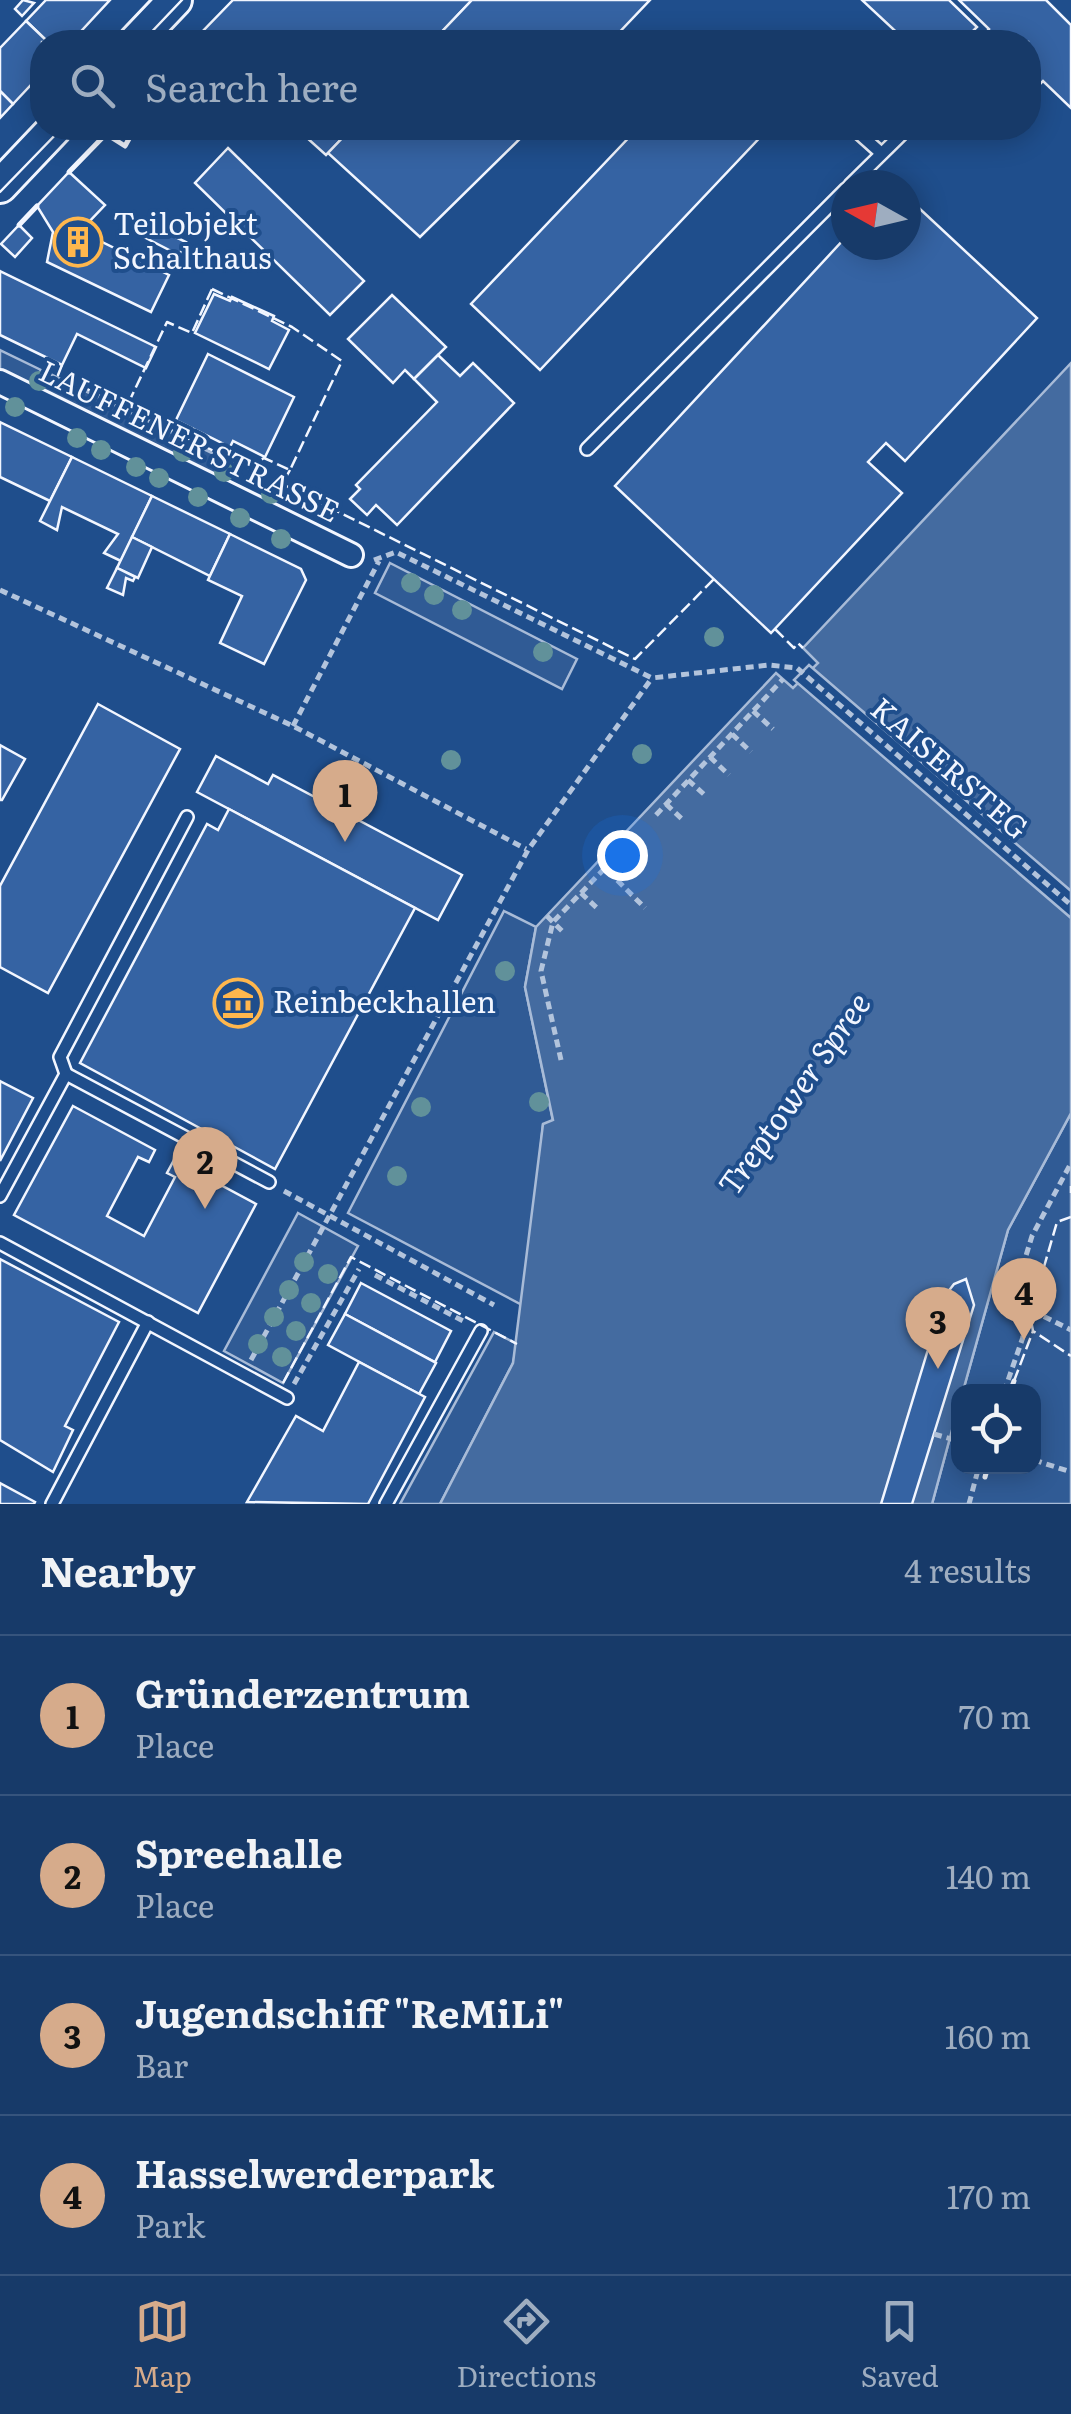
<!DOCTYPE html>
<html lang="en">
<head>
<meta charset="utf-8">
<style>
	body { margin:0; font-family:Literata,serif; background:#20416f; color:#f1f3f6 }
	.controls { position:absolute; right:30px; bottom:30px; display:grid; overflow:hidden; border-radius:20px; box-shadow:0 5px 25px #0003 }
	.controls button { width:90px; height:90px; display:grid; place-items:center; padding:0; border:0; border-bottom:2px solid #36547d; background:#173a69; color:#f1f3f6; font:50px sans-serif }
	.compass { position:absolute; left:831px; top:170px; width:90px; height:90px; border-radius:50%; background:#173a69; box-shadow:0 5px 25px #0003; rotate:278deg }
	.you { position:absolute; left:622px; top:855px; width:35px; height:35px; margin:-25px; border:8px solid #fff; border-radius:50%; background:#1a73e8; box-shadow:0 0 0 15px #1a73e833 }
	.badge { display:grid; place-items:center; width:65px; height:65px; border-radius:50%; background:#d6ab8b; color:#111; font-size:32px; font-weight:700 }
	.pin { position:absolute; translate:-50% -82px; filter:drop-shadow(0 2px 5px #0008) }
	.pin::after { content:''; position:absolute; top:52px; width:35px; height:30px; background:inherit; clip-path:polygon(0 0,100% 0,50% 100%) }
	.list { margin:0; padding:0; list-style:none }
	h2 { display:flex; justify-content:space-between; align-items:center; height:130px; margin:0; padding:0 40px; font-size:42px }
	h2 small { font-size:32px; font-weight:400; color:#9eadc0 }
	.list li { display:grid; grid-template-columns:65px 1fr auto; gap:30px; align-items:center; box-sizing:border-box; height:160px; padding:0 40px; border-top:2px solid #36547d }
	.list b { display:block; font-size:38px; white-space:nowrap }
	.list p { margin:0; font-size:32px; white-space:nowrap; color:#9eadc0 }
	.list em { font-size:32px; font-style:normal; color:#9eadc0 }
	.icon { flex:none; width:55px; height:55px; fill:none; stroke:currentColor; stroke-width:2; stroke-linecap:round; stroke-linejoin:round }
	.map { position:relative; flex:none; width:1071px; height:1504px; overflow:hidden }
	.search { position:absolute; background:#173a69; box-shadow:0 5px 25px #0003; left:30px; right:30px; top:30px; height:110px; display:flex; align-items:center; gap:25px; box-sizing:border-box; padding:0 35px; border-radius:40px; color:#9eadc0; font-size:38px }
	.sheet { height:770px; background:#173a69 }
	nav { display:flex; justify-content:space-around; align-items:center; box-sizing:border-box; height:140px; border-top:2px solid #36547d; background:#173a69; font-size:28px; color:#9eadc0 }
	nav a { display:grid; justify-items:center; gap:5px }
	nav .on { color:#d6ab8b }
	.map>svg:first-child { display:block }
</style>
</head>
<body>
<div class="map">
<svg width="1071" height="1504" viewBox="0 0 1071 1504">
	<rect width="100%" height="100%" fill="#1f4e8c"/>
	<g fill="#305b95" stroke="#a8bbd7" stroke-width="2.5">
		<path d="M0 350 41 370 33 387 0 371Z"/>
		<path d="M48 373 185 439 176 458 39 390Z"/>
		<path d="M193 444 227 460 217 478 185 462Z"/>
		<path d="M390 563 577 659 562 689 375 593Z"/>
		<path d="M504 911 536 927 525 987 553 1121 543 1125 524 1306 348 1213Z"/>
		<path d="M1071 1113V1504H932L958 1408V1466H1034V1392L963 1391 1008 1230Z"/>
		<path d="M298 1213 358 1246 283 1383 224 1351Z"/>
		<path d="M494 1332 517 1344 513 1363 440 1504H400Z"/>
	</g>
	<path fill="#446ba0" stroke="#a8bbd7" stroke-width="2.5" d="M1071 363V1113L1008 1230 963 1391 958 1392V1408L932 1504H440L513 1363 543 1124 553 1120 525 987 536 927 776 673 793 688 818 663 803 648Z"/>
	<path fill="#1f4e8c" stroke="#a8bbd7" stroke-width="2.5" d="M809 665 1071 891V918L794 680Z"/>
	<g fill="#3563a3" stroke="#f2f6ff" stroke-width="2.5">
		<path d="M23 0 34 3 22 16 15 9Z"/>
		<path d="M46 0H110L71 42H48L26 21Z"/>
		<path d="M233 0H472L432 42H206L201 33Z"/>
		<path d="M472 0H650L610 42H432Z"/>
		<path d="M862 0H949L977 27 962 42H907Z"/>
		<path d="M959 0H1046L1071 25V108L1043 81 1028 96V42H977L989 29Z"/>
		<path d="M26 21 48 42H42V73L13 104 0 91V48Z"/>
		<path d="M0 91 13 104 0 118Z"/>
		<path d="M296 128H352L326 155Z"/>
		<path d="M352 128H531L420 237 328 153Z"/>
		<path d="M638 128H769L540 370 471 304Z"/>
		<path d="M228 148 364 281 330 315 195 183Z"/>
		<path d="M69 172 105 205 88 223 90 236 169 275 151 312 47 262 53 232 37 206Z"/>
		<path d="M906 196 1037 318 905 461 886 443 868 462 902 493 771 633 615 486 846 237V245H906Z"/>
		<path d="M146 223 186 242 179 255 140 235Z"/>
		<path d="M19 225 32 238 15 257 1 244Z"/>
		<path d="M0 271 156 347 146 368 77 334 62 365 0 335Z"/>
		<path d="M214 294 230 301 232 297 274 316 272 321 289 330 269 369 195 333Z"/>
		<path d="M392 295 446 347 414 379 405 370 393 383 348 339Z"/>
		<path d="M208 354 294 397 265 457 233 441 230 447 176 420Z"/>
		<path d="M438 355 460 376 473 363 514 403 397 525 376 505 367 515 350 499 360 489 356 485 437 402 414 379Z"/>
		<path d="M0 422 72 457 50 501 0 477Z"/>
		<path d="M72 457 152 496 121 561 104 553 118 534 62 507 57 530 40 521Z"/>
		<path d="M152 496 230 534 210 576 132 537Z"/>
		<path d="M230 534 301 569 306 580 264 664 220 643 242 596 208 580Z"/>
		<path d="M132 537 152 547 138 578 117 568Z"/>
		<path d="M117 568 135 577 133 581 126 578 123 595 107 588Z"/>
		<path d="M98 704 180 749 48 993 0 967V886Z"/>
		<path d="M0 745 25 759 2 800H0Z"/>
		<path d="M216 756 268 784 273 775 462 875 438 920 197 792Z"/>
		<path d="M229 809 415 908 275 1169 80 1063 207 824 218 830Z"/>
		<path d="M0 1081 33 1098 0 1161Z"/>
		<path d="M73 1106 155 1150 149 1162 138 1157 107 1216 144 1236 175 1177 167 1173 174 1160 256 1204 198 1313 14 1215Z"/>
		<path d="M0 1259 119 1322 65 1426 73 1430 53 1472 0 1440Z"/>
		<path d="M966 1279 974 1305 912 1504H881L944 1297 954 1284Z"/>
		<path d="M361 1283 451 1331 435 1362 345 1314Z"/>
		<path d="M345 1314 436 1363 419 1394 328 1345Z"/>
		<path d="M359 1362 425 1397 368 1504 247 1502 296 1416 323 1431Z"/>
		<path d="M0 1483 35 1502 34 1504H0Z"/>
	</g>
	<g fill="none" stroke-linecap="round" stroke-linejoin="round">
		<g stroke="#f2f6ff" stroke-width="16">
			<g id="lane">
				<path d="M853 128 881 153"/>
				<path d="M850 185 908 128"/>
				<path d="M587 449 846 189"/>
				<path d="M66 1074 269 1182"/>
				<path d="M0 1196 66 1074 60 1057 187 817"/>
				<path d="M0 1243 287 1398"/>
				<path d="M52 1504 148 1322"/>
				<path d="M386 1504 481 1331"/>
			</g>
		</g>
		<g stroke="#f2f6ff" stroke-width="28">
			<path id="street" d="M0 382 351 555"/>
		</g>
		<g stroke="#f2f6ff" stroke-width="38">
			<g id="secondary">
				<path d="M135 42 175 0"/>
				<path d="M0 186 55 128"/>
			</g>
		</g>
		<g stroke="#b3c4dc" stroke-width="5" stroke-dasharray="8 5" stroke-linecap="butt">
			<path d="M374 560 396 552 652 678 769 665 797 668 1071 905"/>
			<path d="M0 590 293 726 526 849"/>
			<path d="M753 711 773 729"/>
			<path d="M293 726 379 561"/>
			<path d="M732 734 751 752"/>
			<path d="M710 757 729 775"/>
			<path d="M688 780 707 797"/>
			<path d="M666 804 684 821"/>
			<path d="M656 815 783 679"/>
			<path d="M581 893 599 910"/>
			<path d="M547 916 564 933"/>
			<path d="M561 1060 541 971 553 922 605 868 645 908"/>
			<path d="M284 1191 494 1305"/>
			<path d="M375 1275 465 1322"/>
			<path d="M1018 1316H1043L1071 1330"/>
			<path d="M251 1360 528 850 652 678"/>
			<path d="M294 1384 359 1269"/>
			<path d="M1004 1392 1023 1337 1014 1295 1032 1236 1071 1163"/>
			<path d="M934 1434 958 1441"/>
			<path d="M1034 1460 1071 1472"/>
			<path d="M969 1504 979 1466"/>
		</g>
		<use href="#lane" stroke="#1f4e8c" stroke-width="11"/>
		<use href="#street" stroke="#1f4e8c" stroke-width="22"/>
		<use href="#secondary" stroke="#1f4e8c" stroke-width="32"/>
		<g stroke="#f2f6ff" stroke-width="2.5">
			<path d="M142 42 182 0"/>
			<path d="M0 192 62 128"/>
		</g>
		<g stroke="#f2f6ff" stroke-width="2.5" stroke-dasharray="12 5" stroke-linecap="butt">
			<path d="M212 289 292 327 342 361 290 470 264 458 248 468 126 408 167 322 192 333Z"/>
			<path d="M62 365 58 375 126 408"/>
			<path d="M290 470 282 484 635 659 714 579"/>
			<path d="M775 629 794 648 798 643 803 648"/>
			<path d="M1071 1186V1193"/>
			<path d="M1071 1217 1057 1222 1030 1315 1033 1331 1071 1356"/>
			<path d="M1014 1381 1033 1331"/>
			<path d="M283 1383 351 1257 517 1344"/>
		</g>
		<g stroke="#f2f6ff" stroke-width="5">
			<path d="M69 172 106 134 125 146 135 128"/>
			<path d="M19 225 37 206"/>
			<path d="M1010 1392 1014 1381"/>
			<path d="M985 1477 988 1466"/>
		</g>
	</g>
	<g fill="#61919a">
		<circle cx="39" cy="381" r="10"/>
		<circle cx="15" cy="407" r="10"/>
		<circle cx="77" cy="438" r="10"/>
		<circle cx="101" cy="450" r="10"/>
		<circle cx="183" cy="452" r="10"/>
		<circle cx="136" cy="467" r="10"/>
		<circle cx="224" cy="472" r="10"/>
		<circle cx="159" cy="478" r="10"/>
		<circle cx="271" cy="494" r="10"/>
		<circle cx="198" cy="497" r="10"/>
		<circle cx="240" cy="518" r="10"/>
		<circle cx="281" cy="539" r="10"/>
		<circle cx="411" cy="583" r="10"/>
		<circle cx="434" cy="595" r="10"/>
		<circle cx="462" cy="610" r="10"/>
		<circle cx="714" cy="637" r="10"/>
		<circle cx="543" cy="652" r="10"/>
		<circle cx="642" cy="754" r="10"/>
		<circle cx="451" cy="760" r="10"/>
		<circle cx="505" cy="971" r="10"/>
		<circle cx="539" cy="1102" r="10"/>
		<circle cx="421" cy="1107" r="10"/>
		<circle cx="397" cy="1176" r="10"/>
		<circle cx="304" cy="1262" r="10"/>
		<circle cx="328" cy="1274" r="10"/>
		<circle cx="289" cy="1290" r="10"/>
		<circle cx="311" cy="1303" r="10"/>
		<circle cx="274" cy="1317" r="10"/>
		<circle cx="296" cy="1331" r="10"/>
		<circle cx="258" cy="1344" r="10"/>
		<circle cx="282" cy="1357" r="10"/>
	</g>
	<defs>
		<g id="building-ring" transform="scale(2.5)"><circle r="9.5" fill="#1f4e8c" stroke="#ffb74d" stroke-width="1.5"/><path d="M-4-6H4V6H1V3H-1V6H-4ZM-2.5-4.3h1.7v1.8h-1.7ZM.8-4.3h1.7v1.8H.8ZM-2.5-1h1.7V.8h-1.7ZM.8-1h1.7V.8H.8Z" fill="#ffb74d"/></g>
		<g id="museum-ring" transform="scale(2.5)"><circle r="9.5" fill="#1f4e8c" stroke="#ffb74d" stroke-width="1.5"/><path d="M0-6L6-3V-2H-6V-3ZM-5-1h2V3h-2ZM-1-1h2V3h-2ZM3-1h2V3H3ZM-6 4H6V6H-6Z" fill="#ffb74d"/></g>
	</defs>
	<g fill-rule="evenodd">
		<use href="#building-ring" x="78" y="242"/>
		<use href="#museum-ring" x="238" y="1003"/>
	</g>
	<g text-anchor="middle" stroke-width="8" stroke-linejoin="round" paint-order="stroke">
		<g font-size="30" fill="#f2f6ff" stroke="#1f4e8c" text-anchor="start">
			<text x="113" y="235">Teilobjekt<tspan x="113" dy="34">Schalthaus</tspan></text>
			<text x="273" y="1013">Reinbeckhallen</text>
		</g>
		<g font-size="30" fill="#f2f6ff" stroke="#1f4e8c">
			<text transform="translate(189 442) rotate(26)" y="10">LAUFFENER STRASSE</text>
			<text transform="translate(949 769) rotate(41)" y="10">KAISERSTEG</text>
		</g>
		<g font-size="32" font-style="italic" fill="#f2f6ff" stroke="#1f4e8c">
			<text transform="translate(795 1094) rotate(-55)" y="11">Treptower Spree</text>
		</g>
	</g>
</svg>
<div class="controls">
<button><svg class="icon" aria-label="locate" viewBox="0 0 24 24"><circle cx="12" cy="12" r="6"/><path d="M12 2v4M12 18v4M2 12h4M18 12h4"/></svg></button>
</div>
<svg class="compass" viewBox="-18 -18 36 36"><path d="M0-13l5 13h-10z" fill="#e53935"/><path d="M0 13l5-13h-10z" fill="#9eadc0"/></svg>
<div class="you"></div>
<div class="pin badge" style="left:345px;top:842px">1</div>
<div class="pin badge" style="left:205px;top:1209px">2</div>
<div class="pin badge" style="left:938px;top:1369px">3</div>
<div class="pin badge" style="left:1024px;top:1340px">4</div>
<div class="search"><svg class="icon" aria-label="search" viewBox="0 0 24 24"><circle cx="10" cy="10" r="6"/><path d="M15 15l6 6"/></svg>Search here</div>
</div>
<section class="sheet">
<h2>Nearby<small>4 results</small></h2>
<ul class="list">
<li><span class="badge">1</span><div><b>Gründerzentrum</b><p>Place</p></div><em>70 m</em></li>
<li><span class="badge">2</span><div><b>Spreehalle</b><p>Place</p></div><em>140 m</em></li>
<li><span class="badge">3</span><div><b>Jugendschiff &quot;ReMiLi&quot;</b><p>Bar</p></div><em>160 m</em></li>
<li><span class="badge">4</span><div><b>Hasselwerderpark</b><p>Park</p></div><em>170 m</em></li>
</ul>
</section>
<nav>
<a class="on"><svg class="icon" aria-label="map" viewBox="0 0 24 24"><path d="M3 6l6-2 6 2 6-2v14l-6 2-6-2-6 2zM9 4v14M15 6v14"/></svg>Map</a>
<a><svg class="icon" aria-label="directions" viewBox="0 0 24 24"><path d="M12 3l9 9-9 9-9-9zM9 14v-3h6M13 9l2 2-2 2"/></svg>Directions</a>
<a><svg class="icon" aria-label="saved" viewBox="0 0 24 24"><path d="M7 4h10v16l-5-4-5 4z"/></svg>Saved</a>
</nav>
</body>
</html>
